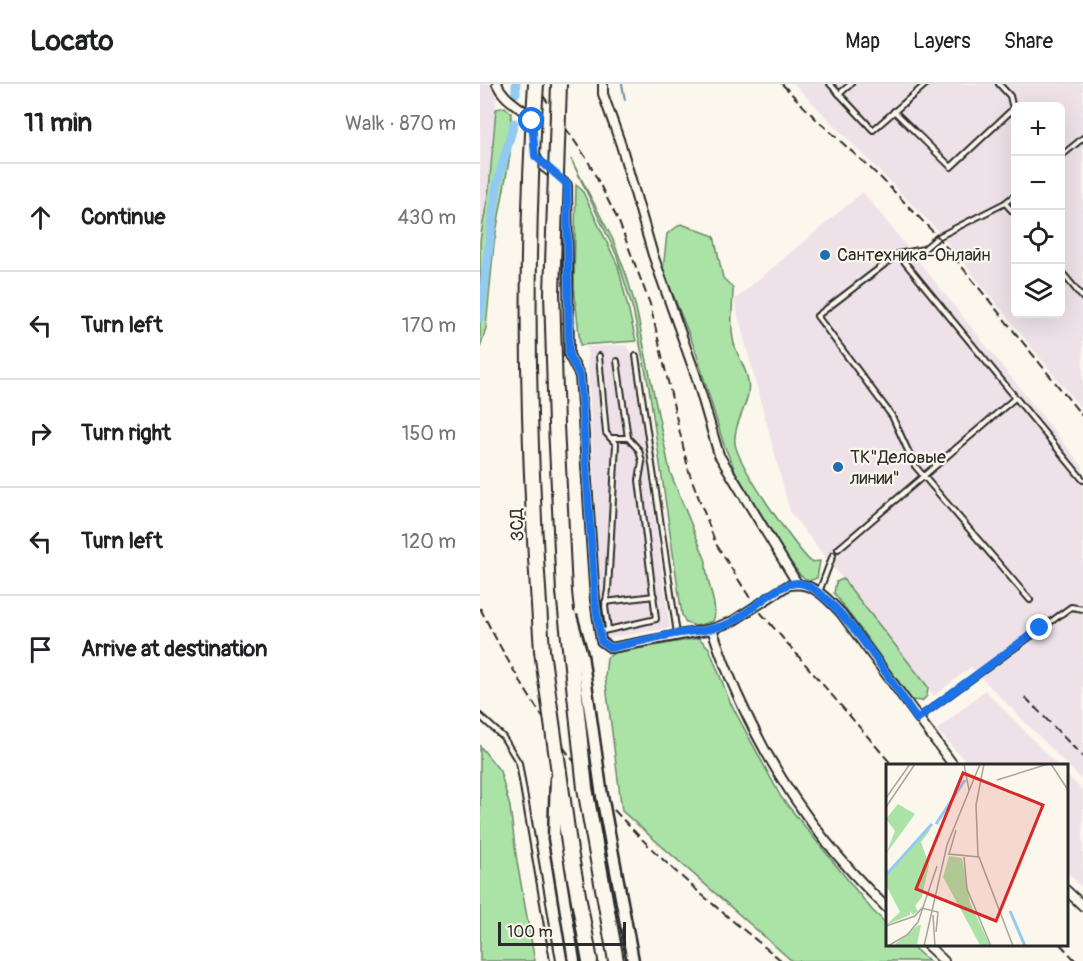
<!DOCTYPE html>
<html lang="en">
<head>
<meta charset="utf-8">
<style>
	body { margin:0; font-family:Pangolin,sans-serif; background:#f6f6f6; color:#202124 }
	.controls { position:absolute; right:18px; top:18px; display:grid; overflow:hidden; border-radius:9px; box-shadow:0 6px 24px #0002 }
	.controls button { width:54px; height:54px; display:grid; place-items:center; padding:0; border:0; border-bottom:2px solid #e0e0e0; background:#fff; color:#202124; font:30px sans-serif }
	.scale { position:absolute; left:18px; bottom:15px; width:128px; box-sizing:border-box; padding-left:6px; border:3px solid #2b2b2b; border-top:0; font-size:16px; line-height:21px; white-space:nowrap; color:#2b2b2b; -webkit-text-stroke:4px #fbf7ec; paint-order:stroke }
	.stop { position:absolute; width:18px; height:18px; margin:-14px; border:4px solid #1a73e8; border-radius:50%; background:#fff }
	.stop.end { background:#1a73e8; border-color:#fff; box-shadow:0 2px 6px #0008 }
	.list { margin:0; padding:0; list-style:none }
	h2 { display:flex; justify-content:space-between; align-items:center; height:78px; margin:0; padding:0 24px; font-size:26px }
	h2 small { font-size:20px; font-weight:400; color:#757577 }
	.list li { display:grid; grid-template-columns:39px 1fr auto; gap:18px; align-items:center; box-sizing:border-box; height:108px; padding:0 24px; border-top:2px solid #e0e0e0 }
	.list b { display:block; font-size:22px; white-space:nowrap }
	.list em { font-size:20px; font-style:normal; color:#757577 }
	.icon { flex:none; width:33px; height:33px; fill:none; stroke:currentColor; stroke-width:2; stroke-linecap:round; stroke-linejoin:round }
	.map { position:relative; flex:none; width:603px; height:877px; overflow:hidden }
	header { display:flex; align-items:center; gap:36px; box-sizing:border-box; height:84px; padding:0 30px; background:#fff; border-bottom:2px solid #e0e0e0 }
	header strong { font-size:28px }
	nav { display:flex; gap:33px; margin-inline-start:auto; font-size:21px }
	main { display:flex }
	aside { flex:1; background:#fff }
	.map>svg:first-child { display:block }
</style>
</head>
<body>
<header>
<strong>Locato</strong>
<nav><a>Map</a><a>Layers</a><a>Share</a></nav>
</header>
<main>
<aside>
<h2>11 min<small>Walk · 870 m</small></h2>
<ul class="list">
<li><svg class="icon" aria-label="ahead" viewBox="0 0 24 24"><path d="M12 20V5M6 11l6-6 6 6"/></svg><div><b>Continue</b></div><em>430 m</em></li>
<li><svg class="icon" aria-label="left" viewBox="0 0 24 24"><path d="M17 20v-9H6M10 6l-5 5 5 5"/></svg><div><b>Turn left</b></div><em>170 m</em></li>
<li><svg class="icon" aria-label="right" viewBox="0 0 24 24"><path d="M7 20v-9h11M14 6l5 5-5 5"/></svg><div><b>Turn right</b></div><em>150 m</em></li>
<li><svg class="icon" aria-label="left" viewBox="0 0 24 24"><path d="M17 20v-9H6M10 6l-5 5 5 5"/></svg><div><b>Turn left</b></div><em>120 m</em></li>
<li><svg class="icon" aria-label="arrive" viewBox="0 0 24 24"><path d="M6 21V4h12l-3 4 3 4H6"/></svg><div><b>Arrive at destination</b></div></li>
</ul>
</aside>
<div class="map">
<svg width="603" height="877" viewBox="0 0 603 877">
	<rect width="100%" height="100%" fill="#fbf7ec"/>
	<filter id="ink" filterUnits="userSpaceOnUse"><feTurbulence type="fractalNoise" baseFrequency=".0167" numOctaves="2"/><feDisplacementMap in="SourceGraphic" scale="12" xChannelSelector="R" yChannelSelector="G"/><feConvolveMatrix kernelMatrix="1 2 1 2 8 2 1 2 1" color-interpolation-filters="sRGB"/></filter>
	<g filter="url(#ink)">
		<g fill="#eee2e8" fill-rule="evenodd">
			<path d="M0 0H13L17 7 9 105 0 157Z"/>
			<path d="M314 0H603V327L457 146ZM536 22H580V230H536Z"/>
			<path d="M383 108 603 383V697L491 583 454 612 310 428 254 216Z"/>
			<path d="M146 261 152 270 190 544 122 555 107 263Z"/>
			<path d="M505 606 578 682H490L457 646Z"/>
			<path d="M586 690 603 707V805L587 788Z"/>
		</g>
		<g fill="#abe3a7" stroke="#6b8769" stroke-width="1.5">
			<path d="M25 23 31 29 30 71 14 160 6 244 0 264V157L9 105 16 25Z"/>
			<path d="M91 75 133 156 147 193 156 224 190 388 226 477C224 495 240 524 233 537L216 542 206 539 202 531 169 304 153 226 137 172Z"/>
			<path d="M96 101 102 106 138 182 156 257 100 261 94 202Z"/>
			<path d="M201 140 234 152 243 194 253 204C253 223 249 245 255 263 259 275 266 284 268 297 272 318 253 338 255 359 257 380 314 461 331 478L340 477 337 494 329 497 320 491 307 473 257 391 244 361 215 265 183 186 187 150Z"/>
			<path d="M363 495 448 603 447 612 442 617 432 616 354 509 356 498Z"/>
			<path d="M219 554 229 564 250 618 301 713 392 826 408 841V860L430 861 449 877H312L142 727 125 593 127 574 134 569Z"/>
			<path d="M0 662 20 687 30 723 37 778 55 877H0Z"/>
		</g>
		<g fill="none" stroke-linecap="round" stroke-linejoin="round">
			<path stroke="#698aa2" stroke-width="2" d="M142 0 145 16"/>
			<g stroke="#93caf1" stroke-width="9">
				<path d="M36 9V0"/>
				<path d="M0 234 17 100 34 39"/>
			</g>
			<g stroke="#2b2b2b" stroke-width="8">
				<g id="lane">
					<path d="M350 0 393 46 446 0"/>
					<path d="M359 10 371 0"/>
					<path d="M414 27 471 83 533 25 530 12 519 0"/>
					<path d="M580 73 603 54"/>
					<path d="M525 119 536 110"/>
					<path d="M536 131 525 119 458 153 444 165 418 170 337 232 412 332 435 382 550 516"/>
					<path d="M418 170 603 396"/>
					<path d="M580 186 603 214"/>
					<path d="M119 272 126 349 136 360 128 506 125 522 128 545"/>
					<path d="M156 272 197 550"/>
					<path d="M131 354H148"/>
					<path d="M358 465 535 314"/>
					<path d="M339 508 353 471"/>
					<path d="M125 518 174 512"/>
					<path d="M119 548 176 535 159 396 162 378 159 366 148 354 137 277"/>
					<path d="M0 632 23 653 39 679 73 877"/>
					<path d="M438 634 591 523 603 525"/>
				</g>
			</g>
			<g stroke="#2b2b2b" stroke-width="12">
				<g id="street">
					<path d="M17 0C26 20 45 22 53 39"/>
					<path d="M123 0V10L141 61 173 171 216 292 239 371 317 499"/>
					<path d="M54 69 59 79 87 101 89 271 100 292 115 516 121 557 131 564 232 545 253 537 307 502C330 495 346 513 361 529L474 682"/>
					<path d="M232 545C268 653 326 747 408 825"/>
					<path d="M586 806 603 822"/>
					<path d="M446 860 464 877"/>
				</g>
			</g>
			<g stroke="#2b2b2b" stroke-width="15">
				<path id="secondary" d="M76 695 74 754 94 877"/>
			</g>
			<g stroke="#2b2b2b" stroke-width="18">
				<g id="highway">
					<path d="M76 341 84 508"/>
					<path d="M56 474 62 567"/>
					<path d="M77 674 90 767 110 877"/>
				</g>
			</g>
			<use href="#lane" stroke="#fbf7ec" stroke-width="4"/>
			<use href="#street" stroke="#fbf7ec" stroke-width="8"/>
			<use href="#secondary" stroke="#fbf7ec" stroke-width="10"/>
			<use href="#highway" stroke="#fbf7ec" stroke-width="14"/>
			<g stroke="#2b2b2b" stroke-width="2" stroke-dasharray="9 4.5" stroke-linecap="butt">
				<path d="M55 0 107 75 139 138 170 220 209 388 236 460 275 522 413 682"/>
				<path d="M302 0 335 34 401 94 458 153 603 333"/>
				<path d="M0 524C35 593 75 659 127 718 179 777 241 828 302 877"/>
				<path d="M545 613 603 673"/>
				<path d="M580 860 596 877"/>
			</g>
			<g stroke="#2b2b2b" stroke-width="15" stroke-linecap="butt">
				<path id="secondary-bridge" d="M91 532 102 571 122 712 153 877"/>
			</g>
			<g stroke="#2b2b2b" stroke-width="18" stroke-linecap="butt">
				<g id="highway-bridge">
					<path d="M56 0C45 158 47 316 56 474"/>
					<path d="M76 341 72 209 79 0"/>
					<path d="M84 508 105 704 136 877"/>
					<path d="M62 567 77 674"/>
				</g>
			</g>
			<use href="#secondary-bridge" stroke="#fbf7ec" stroke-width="10"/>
			<use href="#highway-bridge" stroke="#fbf7ec" stroke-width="14"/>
		</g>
	</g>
	<g fill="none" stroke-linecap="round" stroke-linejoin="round" filter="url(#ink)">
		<path stroke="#1a73e8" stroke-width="8" d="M52 37 55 72 87 100 89 272 100 292 115 516 121 557 131 564C154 559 176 553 199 549 217 547 235 546 252 538 270 529 299 497 319 499 354 503 416 605 437 635L560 544"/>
	</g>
	<g fill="#1f6fb2" stroke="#fbf7ec" stroke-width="2">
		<circle cx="345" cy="171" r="6"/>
		<circle cx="358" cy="383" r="6"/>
	</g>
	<g text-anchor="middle" stroke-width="4.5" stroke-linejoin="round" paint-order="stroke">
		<g font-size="18" fill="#2b2b2b" stroke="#fbf7ec" text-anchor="start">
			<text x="357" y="177">Сантехника-Онлайн</text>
			<text x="370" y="379">ТК"Деловые<tspan x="370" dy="21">линии"</tspan></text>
		</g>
		<g font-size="18" fill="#2b2b2b" stroke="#fbf7ec">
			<text transform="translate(37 441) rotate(-93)" y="6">ЗСД</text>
		</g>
	</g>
	<g transform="translate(406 680)">
		<rect width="182" height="182" fill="#fbf7ec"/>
		<path d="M12 40 29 50 0 90 9 67 0 55ZM45 65 35 78 43 101 36 133 29 142 32 147 27 151 24 147V151L0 161 14 148 0 121V102L3 110 38 68ZM63 92 76 94 84 139 104 181H94L57 113ZM32 161H35L31 181 7 182Z" fill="#abe3a7"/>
		<path fill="none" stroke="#93caf1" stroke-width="3" d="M50 60 79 16M0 111 46 60M124 147 139 182"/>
		<path fill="none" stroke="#a8a59f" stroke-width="1.5" d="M78 0 83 26M165 0 182 26M111 16 162 0M0 34 24 0M0 43 29 0M70 66 63 90 93 93 127 182M92 92 90 41 98 0M78 93 81 125 105 182M47 151 49 182M0 162 29 152 36 144 52 148 50 168M2 182 21 171 32 158 51 102M38 182 61 81 94 0"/>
		<path fill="#d62828" fill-opacity="0.15" stroke="#d62828" stroke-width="3" d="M77 9 157 41 110 157 30 125Z"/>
		<rect width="182" height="182" fill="none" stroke="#2b2b2b" stroke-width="3"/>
	</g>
</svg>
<div class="controls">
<button>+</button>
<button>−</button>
<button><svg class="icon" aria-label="locate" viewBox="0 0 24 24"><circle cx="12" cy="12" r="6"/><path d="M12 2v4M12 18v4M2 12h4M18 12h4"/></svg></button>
<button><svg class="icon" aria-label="layers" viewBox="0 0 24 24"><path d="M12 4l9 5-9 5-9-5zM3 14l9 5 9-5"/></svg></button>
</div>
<div class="scale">100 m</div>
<div class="stop" style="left:52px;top:37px"></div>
<div class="stop end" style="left:560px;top:544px"></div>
</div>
</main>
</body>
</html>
